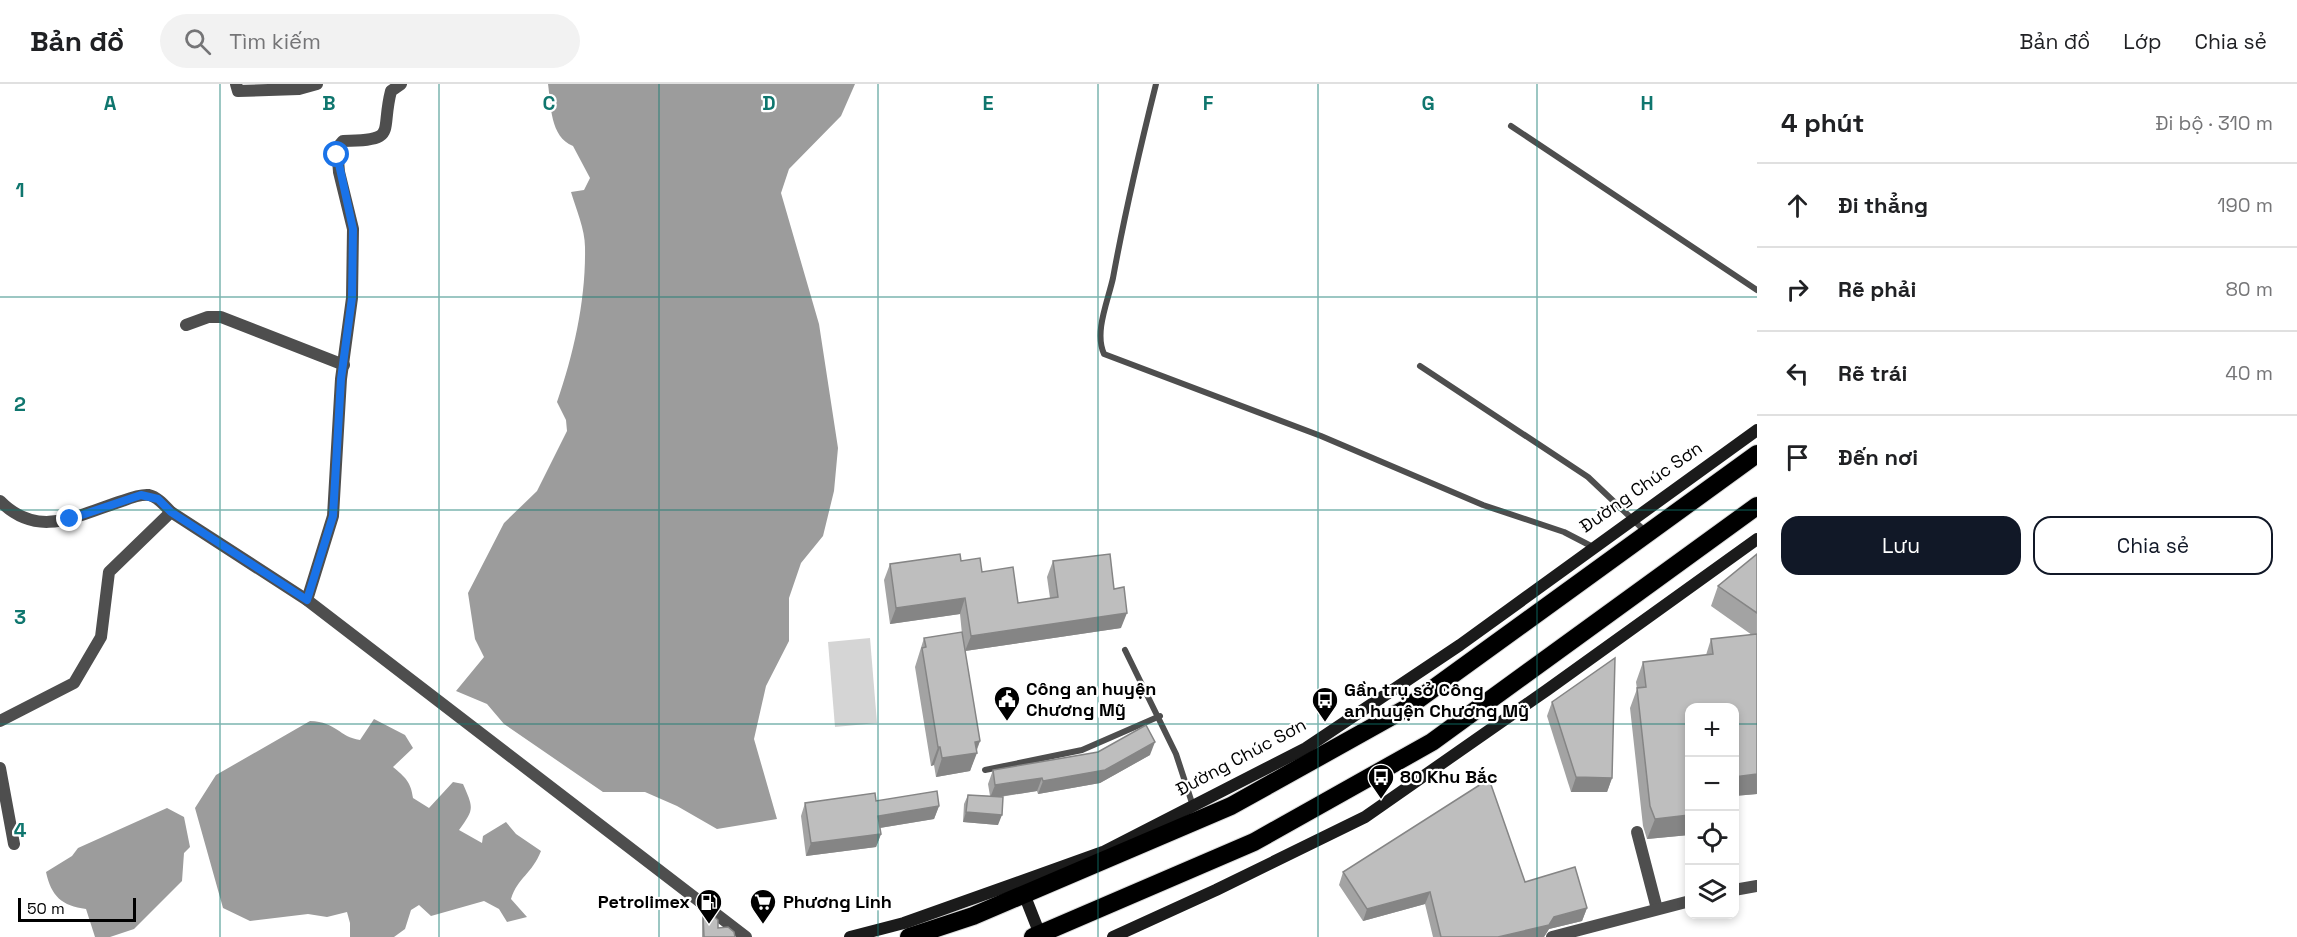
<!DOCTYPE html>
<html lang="vi">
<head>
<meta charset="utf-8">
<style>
	body { margin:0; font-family:"Space Grotesk",sans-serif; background:#f2f2f2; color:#202124 }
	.controls { position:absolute; right:18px; bottom:18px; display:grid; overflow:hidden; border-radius:12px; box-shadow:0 3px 9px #0003 }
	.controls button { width:54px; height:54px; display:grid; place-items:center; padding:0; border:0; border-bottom:2px solid #e0e0e0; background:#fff; color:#202124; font:30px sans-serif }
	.scale { position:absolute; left:18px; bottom:15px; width:118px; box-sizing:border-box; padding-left:6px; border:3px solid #000; border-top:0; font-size:16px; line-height:21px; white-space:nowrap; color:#000; -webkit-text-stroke:4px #fff; paint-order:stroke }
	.stop { position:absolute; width:18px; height:18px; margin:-14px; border:4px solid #1a73e8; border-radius:50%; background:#fff }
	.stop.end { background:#1a73e8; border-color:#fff; box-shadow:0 2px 6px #0008 }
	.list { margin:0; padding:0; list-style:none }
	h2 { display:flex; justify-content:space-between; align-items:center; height:78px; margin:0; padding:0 24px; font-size:26px }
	h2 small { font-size:20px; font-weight:400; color:#757577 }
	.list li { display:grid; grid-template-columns:39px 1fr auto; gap:18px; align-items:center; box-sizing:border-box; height:84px; padding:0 24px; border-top:2px solid #e0e0e0 }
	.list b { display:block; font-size:22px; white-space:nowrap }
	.list em { font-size:20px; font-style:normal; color:#757577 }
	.actions { display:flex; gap:12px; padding:18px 24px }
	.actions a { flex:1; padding:14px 0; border:2px solid #111827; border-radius:18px; text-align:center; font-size:21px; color:#111827 }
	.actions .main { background:#111827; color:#fff }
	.icon { flex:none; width:33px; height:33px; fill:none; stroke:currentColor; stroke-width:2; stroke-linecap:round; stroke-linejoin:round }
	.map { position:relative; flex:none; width:1757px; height:853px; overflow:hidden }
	header { display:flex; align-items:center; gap:36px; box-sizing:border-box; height:84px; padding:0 30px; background:#fff; border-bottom:2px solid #e0e0e0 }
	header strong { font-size:28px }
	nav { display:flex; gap:33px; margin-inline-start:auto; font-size:21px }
	.search { width:420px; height:54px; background:#f2f2f2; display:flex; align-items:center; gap:15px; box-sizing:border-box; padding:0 21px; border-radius:33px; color:#757577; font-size:22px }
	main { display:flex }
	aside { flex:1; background:#fff }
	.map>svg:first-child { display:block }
</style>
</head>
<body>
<header>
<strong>Bản đồ</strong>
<div class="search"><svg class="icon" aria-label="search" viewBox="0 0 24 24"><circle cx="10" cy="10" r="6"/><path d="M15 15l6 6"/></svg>Tìm kiếm</div>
<nav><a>Bản đồ</a><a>Lớp</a><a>Chia sẻ</a></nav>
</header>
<main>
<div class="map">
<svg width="1757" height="853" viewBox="0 0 1757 853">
	<rect width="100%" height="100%" fill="#fff"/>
	<path fill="#d5d5d5" d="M870 554 877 639 835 643 828 558Z"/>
	<g fill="#9c9c9c">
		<path d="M548 0H855L841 32 789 85 781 109 819 240 838 364 834 407 823 452 801 479 789 514V557L766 602 754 655 777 735 717 745 677 722 645 708H603L504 640 487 620 456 607 484 573 475 555 468 509 504 439 537 407 567 347 566 336 557 318C574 269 586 215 585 163 585 145 576 125 571 108L584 106 590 94 573 62C550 53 551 21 548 0Z"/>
		<path d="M374 635 405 651 413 664 393 683C405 693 411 698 413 714L429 724 453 698 463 700C474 725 474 725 459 746L482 759 483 752 506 738 516 750 541 767C532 790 518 793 511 815L527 833 507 838 499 825 484 817 431 832 419 821 411 826 405 845 394 853H350V839L347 828 327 833 308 830 250 837 223 824 195 724 216 691 310 637C337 638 339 653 360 656Z"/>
		<path d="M167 724 184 733 190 763 184 769 182 797 134 845 110 853H95L86 825C62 822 51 812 46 788L72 772 78 764Z"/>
	</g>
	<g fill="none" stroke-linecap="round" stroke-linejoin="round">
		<g stroke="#dbdbdb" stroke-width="20">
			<g id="highway">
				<path d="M909 853 973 832 1231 722 1405 625 1757 370"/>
				<path d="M1033 853 1254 758 1432 658 1757 422"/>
			</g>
		</g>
		<g stroke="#4e4e4e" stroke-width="6">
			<path d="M1156 0C1140 64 1125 128 1113 194 1108 217 1094 248 1104 270L1321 352 1483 421 1564 448 1593 463"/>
			<path d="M1511 42 1757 206"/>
			<path d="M1420 282 1588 393 1646 448"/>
			<path d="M1125 566 1176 670 1193 722"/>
			<path d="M985 686 1082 666 1160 632"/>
		</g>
		<g stroke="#4e4e4e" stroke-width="12">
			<path d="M236 0 238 7 299 5 317 0"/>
			<path d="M186 241 208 233H221L344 281"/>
			<path d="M0 417C38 456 78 431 122 417 130 414 140 410 149 411 158 413 165 422 171 428L307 516 746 853"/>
			<path d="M307 516 333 432 341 295 352 214 353 145 339 88 337 64 343 57C399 56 380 50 391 7L401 0"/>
			<path d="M0 637 74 599 101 553 109 488 171 428"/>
			<path d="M0 684 14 760"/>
			<path d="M1637 748 1657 825"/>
			<path d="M1734 806 1757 802"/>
			<path d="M1552 853 1690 817"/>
		</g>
		<g stroke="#1b1b1b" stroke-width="12">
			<path d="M1024 810 1041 853"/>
			<path d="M850 853 904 839 1103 768 1306 664 1460 561 1757 346"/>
			<path d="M1113 853 1216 806 1365 733 1547 606 1757 455"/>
		</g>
		<use href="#highway" stroke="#000" stroke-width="18"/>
	</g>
	<g fill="#a3a3a3">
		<path d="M1757 470V710L1734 712V624H1689V751L1647 755 1643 742 1630 624 1637 605 1636 598 1643 578 1706 571 1711 555 1752 551 1711 522 1718 502Z"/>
		<path d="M961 477 982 488 1018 519 1050 514 1047 493 1053 477 1114 505 1121 544 965 567 980 657 970 687 936 693 934 681 931 682 915 583 924 554 962 550 960 530 890 540 884 496 890 480Z"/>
		<path d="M1552 618 1612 694 1607 708H1571L1547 632Z"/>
		<path d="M1150 671 1100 699 1038 710 1037 707 1000 713 998 741 963 738 964 720 968 711 990 712 988 700 993 686Z"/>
		<path d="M876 717 939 722 934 735 880 744 881 750 876 763 806 772 801 732 805 719Z"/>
		<path d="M1343 788 1525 798 1587 824 1582 837 1549 845 1544 853H1433L1425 820 1363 837 1339 801Z"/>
		<path d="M703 830 718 844 735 853H702V835Z"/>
	</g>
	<g fill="#858585">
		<path d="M965 514 960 530 890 540 896 524Z"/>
		<path d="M1127 529 1121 544 965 567 971 552Z"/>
		<path d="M980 657 975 669H977L970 687 936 693 942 674 975 658Z"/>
		<path d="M1155 658 1150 671 1100 699 1038 710 1043 697Z"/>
		<path d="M938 663H940L934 681 931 682Z"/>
		<path d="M1757 690V710L1734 712V693Z"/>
		<path d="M1576 693 1612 694 1607 708H1571Z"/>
		<path d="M1042 694 1037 707 990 714 995 701Z"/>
		<path d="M939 722 934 735 873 745 878 732Z"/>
		<path d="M966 728 1002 731 998 741 963 738Z"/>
		<path d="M1689 731V751L1647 755 1655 735Z"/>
		<path d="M881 750 876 763 806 772 811 759Z"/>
		<path d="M1430 808 1425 820 1363 837 1367 825Z"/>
		<path d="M1587 824 1582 837 1549 845 1544 853H1498L1554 833Z"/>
	</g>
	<g fill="#bebebe" stroke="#858585" stroke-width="1.5">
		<path d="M960 470 961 477 980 474 982 488 1013 483 1018 519 1058 513 1053 477 1110 470 1114 505 1124 503 1127 529 971 552 965 514 896 524 890 480Z"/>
		<path d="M1757 470V529L1718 502Z"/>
		<path d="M962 548 980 657 975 658 977 669 942 674 940 663H938L922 564 926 563 924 554Z"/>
		<path d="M1757 550V690L1734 693V624H1689V731L1655 735 1650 722 1637 604 1646 603 1643 578 1713 570 1711 555Z"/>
		<path d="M1615 574 1612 694 1576 693 1552 618Z"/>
		<path d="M1146 641 1155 658 1105 686 1043 697 1042 694 995 701 993 686 1098 668Z"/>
		<path d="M1489 695 1525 798 1575 783 1587 824 1554 833 1549 841 1498 853H1441L1430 808 1367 825 1343 788Z"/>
		<path d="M937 707 939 722 878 732 881 750 811 759 805 719 875 709 876 717Z"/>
		<path d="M968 711 1003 713 1002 731 966 728Z"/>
		<path d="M703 830H711L718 836V844L728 843 734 848 735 853H704Z"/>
	</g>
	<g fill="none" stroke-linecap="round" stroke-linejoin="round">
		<path stroke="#1a73e8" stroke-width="8" d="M70 435 141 411 158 415 171 428 307 516 333 432 341 295 352 214 353 145 337 71"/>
	</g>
	<path fill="none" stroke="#0f766e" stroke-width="1.5" stroke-opacity="0.55" d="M220 0V853M439 0V853M659 0V853M878 0V853M1098 0V853M1318 0V853M1537 0V853M0 213H1757M0 426H1757M0 640H1690M1734 640H1757"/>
	<defs>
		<g id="civic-pin" transform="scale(1.35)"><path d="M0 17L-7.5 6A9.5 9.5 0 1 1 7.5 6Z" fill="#000" stroke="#fff"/><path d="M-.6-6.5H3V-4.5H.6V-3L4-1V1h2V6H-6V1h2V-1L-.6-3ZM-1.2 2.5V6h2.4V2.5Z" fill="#fff"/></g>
		<g id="bus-pin" transform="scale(1.35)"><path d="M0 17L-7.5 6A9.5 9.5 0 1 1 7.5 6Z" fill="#000" stroke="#fff"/><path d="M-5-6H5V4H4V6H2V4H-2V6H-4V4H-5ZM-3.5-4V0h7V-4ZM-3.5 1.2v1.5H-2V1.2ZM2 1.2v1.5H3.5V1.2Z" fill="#fff"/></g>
		<g id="fuel-pin" transform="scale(1.35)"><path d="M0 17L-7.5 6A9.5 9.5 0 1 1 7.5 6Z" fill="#000" stroke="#fff"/><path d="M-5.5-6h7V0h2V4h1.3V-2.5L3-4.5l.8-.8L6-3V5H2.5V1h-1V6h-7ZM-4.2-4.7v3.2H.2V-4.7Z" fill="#fff"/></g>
		<g id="supermarket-pin" transform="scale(1.35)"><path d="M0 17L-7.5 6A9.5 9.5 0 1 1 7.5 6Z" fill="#000" stroke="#fff"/><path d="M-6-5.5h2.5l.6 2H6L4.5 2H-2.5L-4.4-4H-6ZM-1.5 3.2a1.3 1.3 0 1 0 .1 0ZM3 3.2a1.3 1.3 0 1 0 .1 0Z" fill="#fff"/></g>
	</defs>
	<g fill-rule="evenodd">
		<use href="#civic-pin" x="1007" y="615"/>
		<use href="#bus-pin" x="1325" y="616"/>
		<use href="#bus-pin" x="1381" y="693"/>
		<use href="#fuel-pin" x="709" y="818"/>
		<use href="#supermarket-pin" x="763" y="818"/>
	</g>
	<g text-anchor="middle" stroke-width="4.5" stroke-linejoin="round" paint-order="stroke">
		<g font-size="18" fill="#000" stroke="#fff">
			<text transform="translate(1641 403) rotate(-35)" y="6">Đường Chúc Sơn</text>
			<text transform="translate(1241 673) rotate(-28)" y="6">Đường Chúc Sơn</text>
		</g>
		<g font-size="18" font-weight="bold" fill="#000" stroke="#fff" text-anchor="start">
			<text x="1026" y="611">Công an huyện<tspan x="1026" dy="21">Chương Mỹ</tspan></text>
			<text x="1344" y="612">Gần trụ sở Công<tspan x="1344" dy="21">an huyện Chương Mỹ</tspan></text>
			<text x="1400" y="699">80 Khu Bắc</text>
			<text x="690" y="824" text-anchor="end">Petrolimex</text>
			<text x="783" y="824">Phương Linh</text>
		</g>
	</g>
	<g font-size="20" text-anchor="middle" font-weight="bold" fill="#0f766e" stroke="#fff" stroke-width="4.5" stroke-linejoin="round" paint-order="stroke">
		<text x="110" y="26">A</text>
		<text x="329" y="26">B</text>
		<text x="549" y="26">C</text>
		<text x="769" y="26">D</text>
		<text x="988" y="26">E</text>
		<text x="1208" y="26">F</text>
		<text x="1428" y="26">G</text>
		<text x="1647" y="26">H</text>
		<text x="20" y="113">1</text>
		<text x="20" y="327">2</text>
		<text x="20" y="540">3</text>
		<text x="20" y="753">4</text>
	</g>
</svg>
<div class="controls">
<button>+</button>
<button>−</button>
<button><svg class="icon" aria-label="locate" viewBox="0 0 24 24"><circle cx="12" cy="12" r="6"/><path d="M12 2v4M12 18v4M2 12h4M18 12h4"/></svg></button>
<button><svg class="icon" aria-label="layers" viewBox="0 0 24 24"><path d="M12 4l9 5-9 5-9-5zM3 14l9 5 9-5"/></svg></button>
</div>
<div class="scale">50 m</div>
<div class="stop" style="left:337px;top:71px"></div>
<div class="stop end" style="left:70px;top:435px"></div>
</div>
<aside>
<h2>4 phút<small>Đi bộ · 310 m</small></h2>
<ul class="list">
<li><svg class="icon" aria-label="ahead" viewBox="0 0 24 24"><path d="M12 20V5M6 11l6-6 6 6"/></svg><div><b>Đi thẳng</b></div><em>190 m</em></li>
<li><svg class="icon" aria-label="right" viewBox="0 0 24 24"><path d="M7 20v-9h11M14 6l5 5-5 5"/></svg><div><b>Rẽ phải</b></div><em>80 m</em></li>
<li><svg class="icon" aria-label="left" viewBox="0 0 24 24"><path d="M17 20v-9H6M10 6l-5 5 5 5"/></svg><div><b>Rẽ trái</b></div><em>40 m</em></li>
<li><svg class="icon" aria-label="arrive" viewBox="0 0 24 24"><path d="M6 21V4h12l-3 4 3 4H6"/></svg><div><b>Đến nơi</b></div></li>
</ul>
<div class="actions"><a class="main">Lưu</a><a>Chia sẻ</a></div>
</aside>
</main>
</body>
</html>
